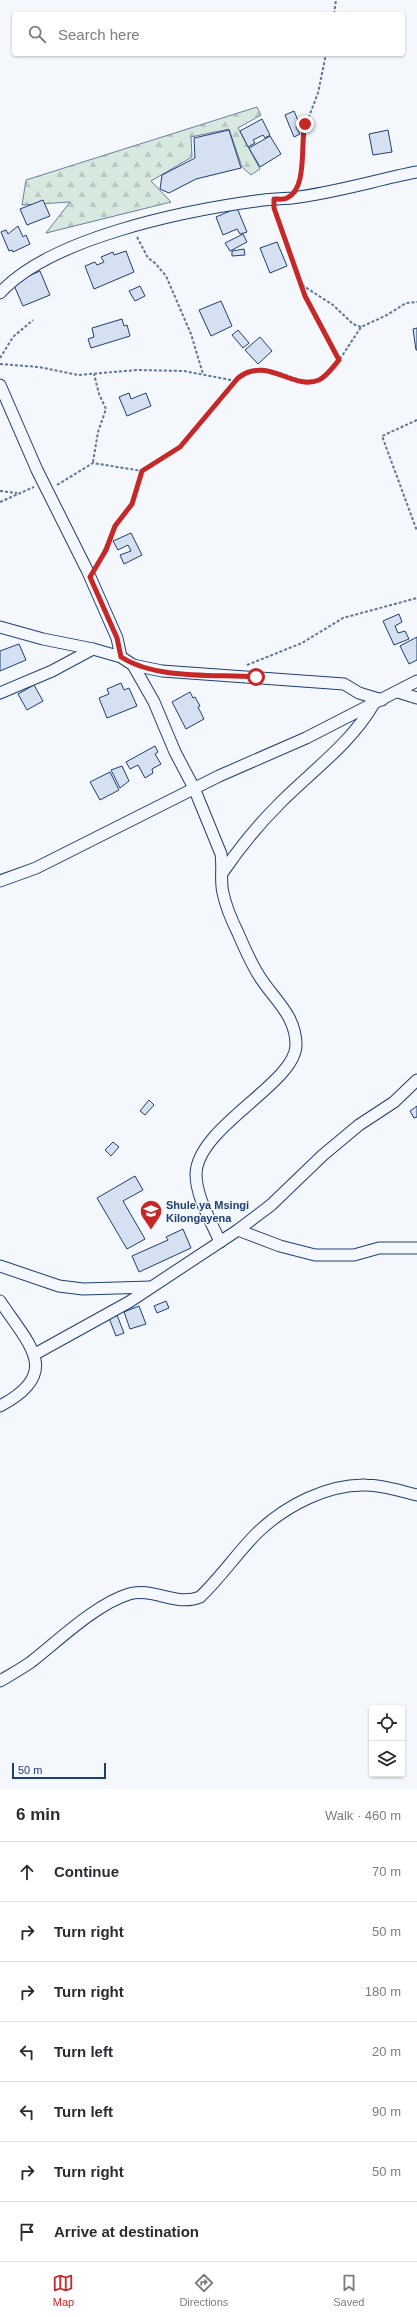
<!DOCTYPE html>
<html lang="en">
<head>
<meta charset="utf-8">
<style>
	body { margin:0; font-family:Arial,sans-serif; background:#f7f7f7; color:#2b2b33 }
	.controls { position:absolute; right:12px; bottom:12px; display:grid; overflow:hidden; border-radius:4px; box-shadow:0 1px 3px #0004 }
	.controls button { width:36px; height:36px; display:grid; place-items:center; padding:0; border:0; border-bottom:1px solid #e1e1e2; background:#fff; color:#2b2b33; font:20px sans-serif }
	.scale { position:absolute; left:12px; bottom:10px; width:94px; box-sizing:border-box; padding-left:4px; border:2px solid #1d3f73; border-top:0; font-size:11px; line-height:14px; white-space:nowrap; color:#1d3f73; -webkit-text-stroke:3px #f4f7fb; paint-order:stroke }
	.stop { position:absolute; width:12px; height:12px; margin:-9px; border:3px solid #c62828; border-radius:50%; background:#fff }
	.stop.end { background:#c62828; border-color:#fff; box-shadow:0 1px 4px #0008 }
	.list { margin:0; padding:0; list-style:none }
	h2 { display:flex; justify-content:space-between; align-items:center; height:52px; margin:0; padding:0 16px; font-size:17px }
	h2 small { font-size:13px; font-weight:400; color:#7c7c81 }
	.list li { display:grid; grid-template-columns:26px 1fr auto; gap:12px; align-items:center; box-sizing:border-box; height:60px; padding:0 16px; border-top:1px solid #e1e1e2 }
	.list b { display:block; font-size:15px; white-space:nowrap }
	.list em { font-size:13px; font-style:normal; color:#7c7c81 }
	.icon { flex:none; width:22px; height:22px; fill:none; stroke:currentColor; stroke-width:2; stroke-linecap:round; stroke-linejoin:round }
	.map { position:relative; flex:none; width:417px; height:1789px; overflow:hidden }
	.search { position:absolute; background:#fff; box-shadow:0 1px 3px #0004; left:12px; right:12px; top:12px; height:44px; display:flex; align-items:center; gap:10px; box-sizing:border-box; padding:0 14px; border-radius:4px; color:#7c7c81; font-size:15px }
	.sheet { height:472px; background:#fff }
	nav { display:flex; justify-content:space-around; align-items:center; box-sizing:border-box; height:56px; border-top:1px solid #e1e1e2; background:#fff; font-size:11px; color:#7c7c81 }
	nav a { display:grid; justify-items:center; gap:2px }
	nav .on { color:#c62828 }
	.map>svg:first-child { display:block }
</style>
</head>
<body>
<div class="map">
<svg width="417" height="1789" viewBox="0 0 417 1789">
	<defs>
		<pattern id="forest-firs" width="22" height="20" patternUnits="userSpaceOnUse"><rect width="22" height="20" fill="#d7e8df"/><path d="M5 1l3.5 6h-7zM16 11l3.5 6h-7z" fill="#b8c8c3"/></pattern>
	</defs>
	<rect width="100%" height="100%" fill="#f4f7fb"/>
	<path fill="url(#forest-firs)" stroke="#687fa3" d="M257 107 261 115 238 128 260 169 251 175 242 167 229 129 191 137 192 157 151 181 171 202 46 233 70 202 22 205 26 180Z"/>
	<g fill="#d5e0f0" stroke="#1d3f73">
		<path d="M294 111 300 125 296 127 300 134 294 137 285 115Z"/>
		<path d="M262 119 270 135 265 138 263 135 253 140 255 143 248 147 240 131Z"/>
		<path d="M229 130 241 168 196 179 169 193 160 189 162 175 195 158 194 138Z"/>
		<path d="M388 130 392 152 373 155 369 134Z"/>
		<path d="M270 136 281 154 260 167 249 148Z"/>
		<path d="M43 200 50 216 27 225 20 209Z"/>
		<path d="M237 208 247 232 240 234 237 229 223 235 216 217Z"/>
		<path d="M18 226 23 237 26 235 30 244 13 252 12 250 9 251 1 232 6 230 8 234Z"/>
		<path d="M243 234 247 242 230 251 225 243Z"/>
		<path d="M277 242 287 266 270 273 260 248Z"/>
		<path d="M244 249 245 255 232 256V251Z"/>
		<path d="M126 251 134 272 94 289 85 266 95 262 97 265 104 262 101 257 113 252 114 255Z"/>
		<path d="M40 271 50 295 23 306 13 283Z"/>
		<path d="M140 286 145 296 135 301 129 291Z"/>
		<path d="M221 301 232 326 211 336 199 310Z"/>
		<path d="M122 319 124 326 127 325 130 336 91 348 88 339 94 337 92 328Z"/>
		<path d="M417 328V350H416L413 329Z"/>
		<path d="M238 330 249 343 243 348 232 335Z"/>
		<path d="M260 337 272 351 258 364 245 350Z"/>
		<path d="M129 393 131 399 146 393 151 406 127 416 119 397Z"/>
		<path d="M131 533 142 555 124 564 120 555 131 551 128 545 118 550 113 541Z"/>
		<path d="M399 614 402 622 395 626 398 633 405 631 409 639 394 645 383 621Z"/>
		<path d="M417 637V660L409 664 400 646Z"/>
		<path d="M19 644 26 660 0 671V651Z"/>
		<path d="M121 683 124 690 129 688 137 706 107 718 99 698 109 694 107 689Z"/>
		<path d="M34 685 43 701 27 710 18 694Z"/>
		<path d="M190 692 193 698 195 697 200 706 198 707 204 719 186 729 172 702Z"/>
		<path d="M155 746 158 752 155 754 161 764 152 769 153 773 145 778 138 765 130 769 126 762Z"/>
		<path d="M122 766 129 781 120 788 111 770Z"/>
		<path d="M110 772 119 790 100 800 90 782Z"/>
		<path d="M149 1100 154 1105 145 1115 140 1111Z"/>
		<path d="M417 1106V1117L414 1118 410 1111Z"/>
		<path d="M113 1142 119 1147 111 1156 105 1150Z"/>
		<path d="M135 1176 143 1190 123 1201 145 1239 127 1249 97 1198Z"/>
		<path d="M183 1229 191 1248 139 1272 132 1256 168 1240 166 1237Z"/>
		<path d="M166 1301 169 1308 157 1313 154 1306Z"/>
		<path d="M139 1306 146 1324 130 1329 124 1312Z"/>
		<path d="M117 1315 124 1333 116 1336 109 1318Z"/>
	</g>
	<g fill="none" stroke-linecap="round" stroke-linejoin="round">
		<g stroke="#1d3f73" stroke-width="13">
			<g id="minor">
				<path d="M0 293C50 238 183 211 256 201 268 199 280 199 292 198 334 193 376 180 417 172"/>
				<path d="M0 385 37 470 87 570 117 638 121 657"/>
				<path d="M0 627 43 639 93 649 121 657 133 665 154 702 175 752 194 788 221 854C223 867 220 881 223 893 226 907 232 921 238 933 244 947 250 961 258 974 272 998 296 1014 296 1045 296 1083 197 1127 196 1174 196 1197 211 1221 220 1242"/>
				<path d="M133 665 162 671 344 684 359 693 382 700"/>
				<path d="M398 692 417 698"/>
				<path d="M0 693 52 671 93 649"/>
				<path d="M223 872C240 847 260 823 281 802 312 771 351 743 373 705"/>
				<path d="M0 881 36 868 219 776 306 738 417 681"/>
				<path d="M238 1230 280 1246 315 1255H354L379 1248H417"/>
				<path d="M0 1266 59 1286 83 1289 151 1287"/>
				<path d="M0 1301C29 1345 63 1373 0 1406"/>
				<path d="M35 1354 129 1302 238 1230 271 1205 323 1155 359 1125 394 1102 417 1080"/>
				<path d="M0 1681C10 1675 21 1669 31 1662 58 1641 96 1604 129 1594 153 1587 176 1607 200 1597 221 1577 237 1553 257 1533 285 1506 327 1484 366 1485 383 1485 400 1491 417 1495"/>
			</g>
		</g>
		<g stroke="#5e769c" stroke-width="2" stroke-dasharray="3 2" stroke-linecap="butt">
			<path d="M334 14 336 0"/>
			<path d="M297 186 302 171 303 132 318 93 326 54"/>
			<path d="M275 211 285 236 305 296 339 360"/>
			<path d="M137 237 148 258 155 263 166 276 191 334 203 374"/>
			<path d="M302 285 333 305 353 324 361 327"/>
			<path d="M0 358 13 337 33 320"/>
			<path d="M0 364 39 367 78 375 137 370 184 371 236 381"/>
			<path d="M417 420 382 436 417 531"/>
			<path d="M93 462 98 432 106 409 99 394 94 374"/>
			<path d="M57 485 93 463 142 471"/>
			<path d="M0 491 17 493"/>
			<path d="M0 502 34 487"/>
			<path d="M97 565 115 526 132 504 142 471 180 447 238 378 251 370 274 371 303 381 319 380 328 373 342 356 361 327 387 315 406 303 417 302"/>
			<path d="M247 665 302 643 343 618 417 598"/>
		</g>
		<use href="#minor" stroke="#f4f7fb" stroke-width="11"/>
	</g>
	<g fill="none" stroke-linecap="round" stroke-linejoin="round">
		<path stroke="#c62828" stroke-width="5" d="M256 677C214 674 157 680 121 657L117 638 90 577 106 550 115 526 132 504 142 471 180 447 238 378C268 355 292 391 319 380 327 376 333 367 339 360L305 296 274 208V199C278 199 284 200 287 198 308 189 300 143 305 124"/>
	</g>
	<defs>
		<g id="school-pin" transform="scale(1.15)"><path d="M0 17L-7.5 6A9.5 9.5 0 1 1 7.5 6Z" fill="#c62828" stroke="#f4f7fb"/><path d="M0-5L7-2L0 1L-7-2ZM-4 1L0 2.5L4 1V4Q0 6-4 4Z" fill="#fff"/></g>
	</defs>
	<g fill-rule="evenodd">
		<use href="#school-pin" x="151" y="1211"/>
	</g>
	<g text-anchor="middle" stroke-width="3" stroke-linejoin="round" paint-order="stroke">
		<g font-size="11" font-weight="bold" fill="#1d3f73" stroke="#f4f7fb" text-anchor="start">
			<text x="166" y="1209">Shule ya Msingi<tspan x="166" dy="13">Kilongayena</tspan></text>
		</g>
	</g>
</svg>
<div class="controls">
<button><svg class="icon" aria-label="locate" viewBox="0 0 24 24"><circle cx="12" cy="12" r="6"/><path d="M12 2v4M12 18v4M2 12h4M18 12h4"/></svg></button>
<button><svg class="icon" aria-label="layers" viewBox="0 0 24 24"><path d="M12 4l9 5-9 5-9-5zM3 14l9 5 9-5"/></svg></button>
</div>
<div class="scale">50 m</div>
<div class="stop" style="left:256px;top:677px"></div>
<div class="stop end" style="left:305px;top:124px"></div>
<div class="search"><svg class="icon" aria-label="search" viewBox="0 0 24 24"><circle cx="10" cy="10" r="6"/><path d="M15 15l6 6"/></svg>Search here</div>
</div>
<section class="sheet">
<h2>6 min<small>Walk · 460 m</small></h2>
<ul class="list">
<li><svg class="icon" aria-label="ahead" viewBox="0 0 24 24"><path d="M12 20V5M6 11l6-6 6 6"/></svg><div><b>Continue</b></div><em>70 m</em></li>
<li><svg class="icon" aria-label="right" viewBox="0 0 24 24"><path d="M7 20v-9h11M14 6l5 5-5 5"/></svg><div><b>Turn right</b></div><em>50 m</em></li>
<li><svg class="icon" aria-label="right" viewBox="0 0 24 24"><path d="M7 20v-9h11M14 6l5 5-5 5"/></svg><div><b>Turn right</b></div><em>180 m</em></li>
<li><svg class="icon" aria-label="left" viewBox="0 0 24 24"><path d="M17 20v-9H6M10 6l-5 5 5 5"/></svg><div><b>Turn left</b></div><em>20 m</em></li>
<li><svg class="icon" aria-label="left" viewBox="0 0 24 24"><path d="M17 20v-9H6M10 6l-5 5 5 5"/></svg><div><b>Turn left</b></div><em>90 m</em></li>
<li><svg class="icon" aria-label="right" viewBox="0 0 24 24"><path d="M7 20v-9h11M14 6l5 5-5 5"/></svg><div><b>Turn right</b></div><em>50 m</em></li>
<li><svg class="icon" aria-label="arrive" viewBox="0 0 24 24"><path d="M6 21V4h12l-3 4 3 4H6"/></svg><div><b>Arrive at destination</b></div></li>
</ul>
</section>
<nav>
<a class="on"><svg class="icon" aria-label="map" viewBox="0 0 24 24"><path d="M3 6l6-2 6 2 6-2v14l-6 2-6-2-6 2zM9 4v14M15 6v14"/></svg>Map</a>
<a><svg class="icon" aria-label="directions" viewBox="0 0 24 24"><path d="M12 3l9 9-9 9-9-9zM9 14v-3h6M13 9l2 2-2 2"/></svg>Directions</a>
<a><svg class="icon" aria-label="saved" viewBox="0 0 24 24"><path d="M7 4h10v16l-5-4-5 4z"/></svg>Saved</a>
</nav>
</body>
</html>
